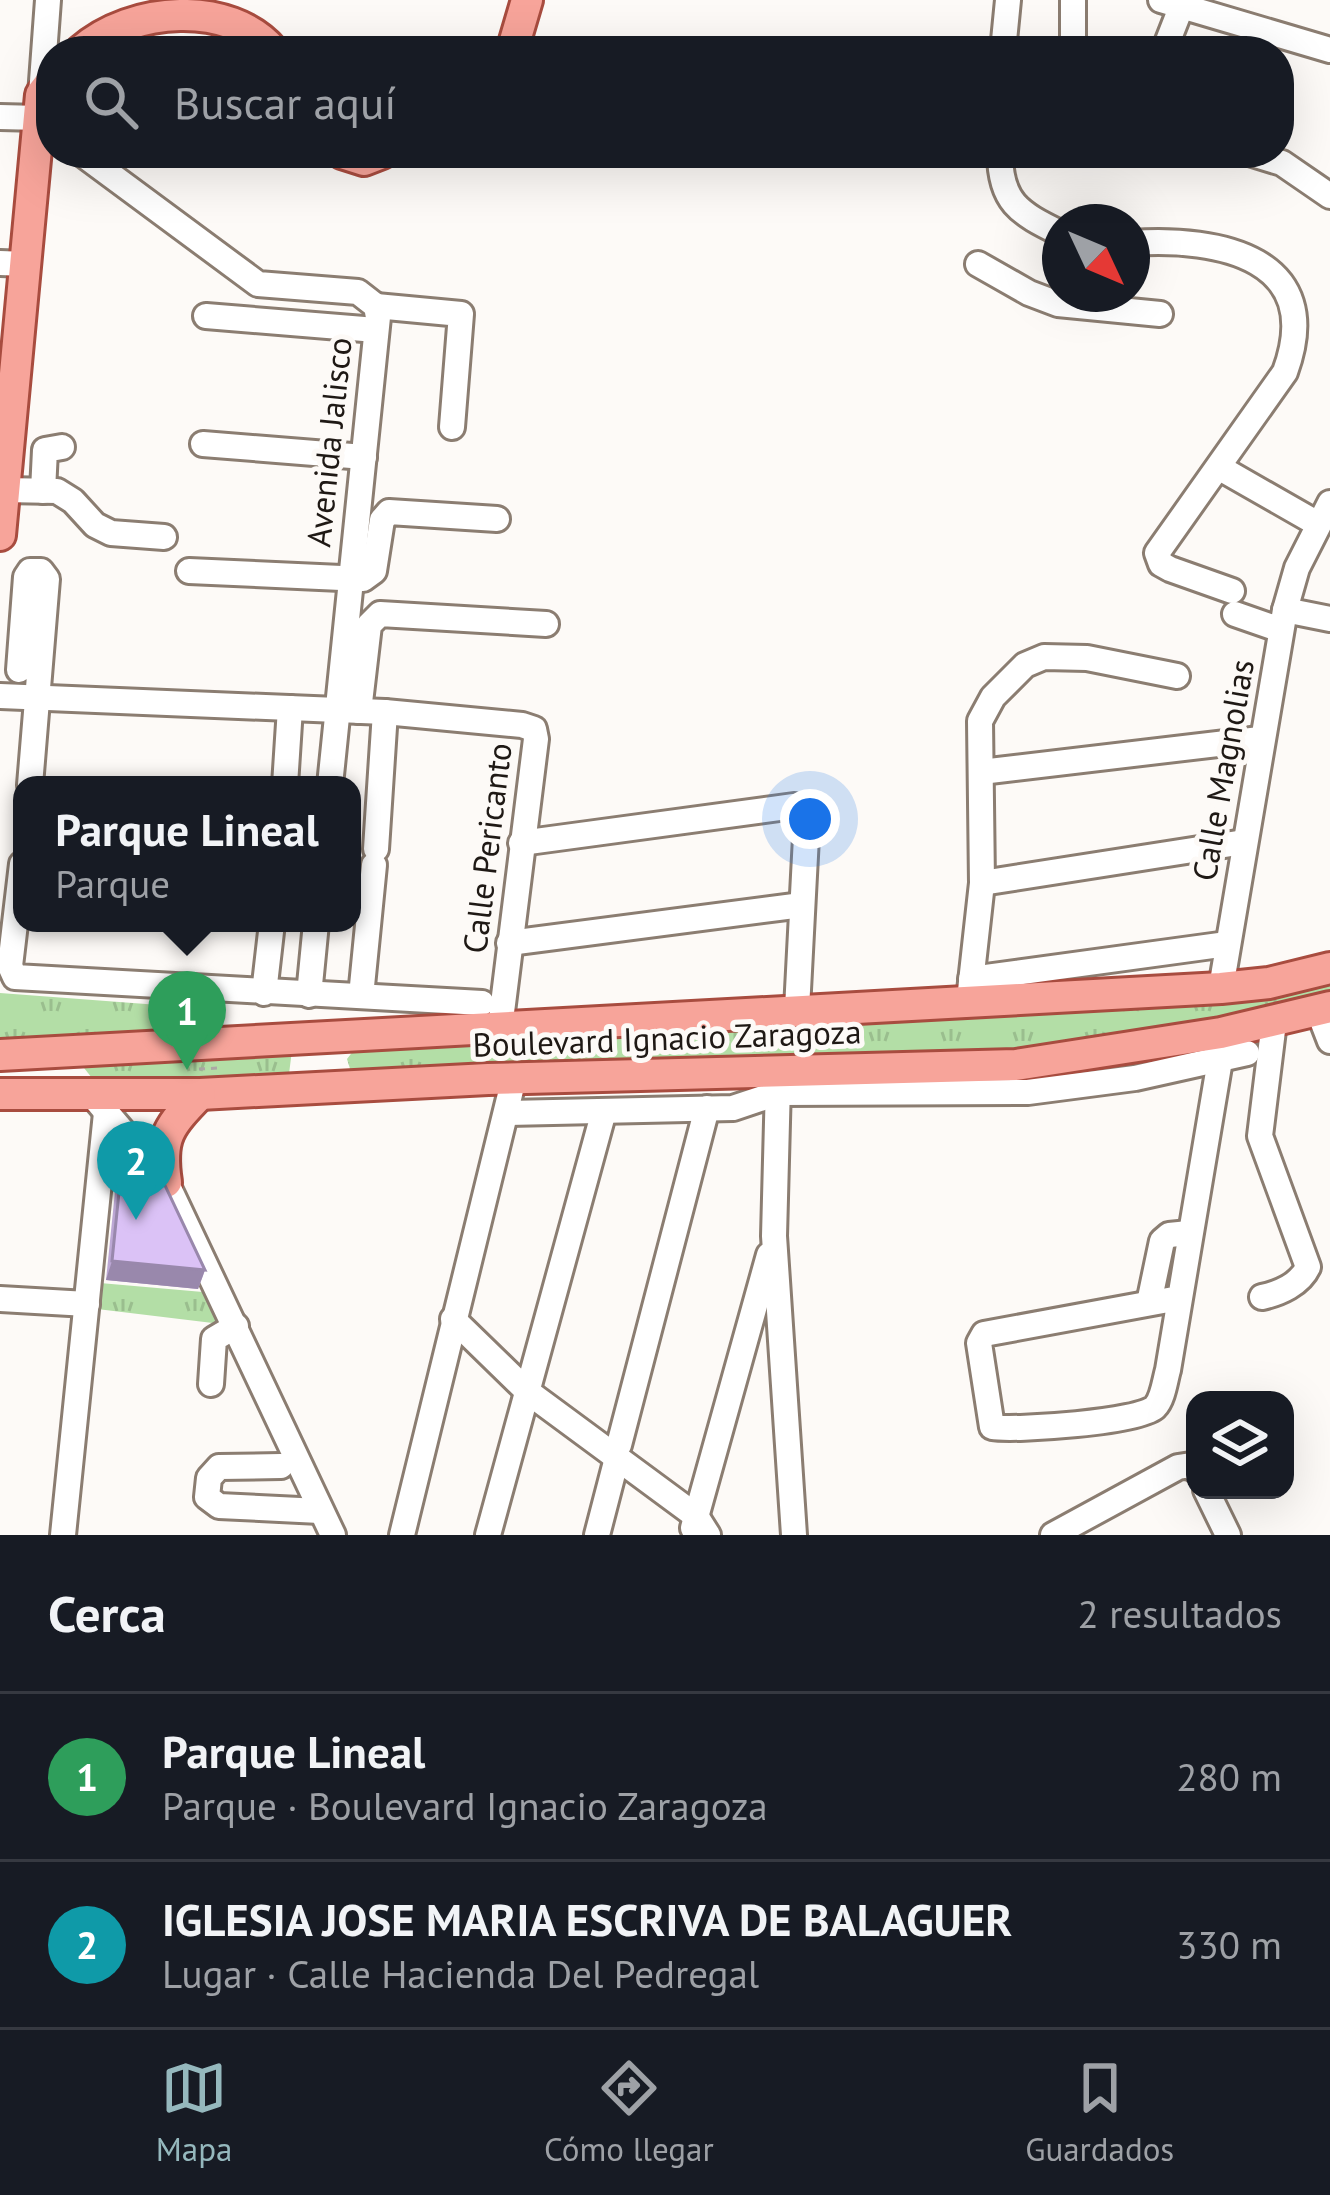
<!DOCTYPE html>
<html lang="es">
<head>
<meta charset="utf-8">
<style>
	body { margin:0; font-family:"PT Sans",sans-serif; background:#242831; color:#f1f3f6 }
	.controls { position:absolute; right:36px; bottom:36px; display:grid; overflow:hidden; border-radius:24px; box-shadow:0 12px 48px #0002 }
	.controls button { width:108px; height:108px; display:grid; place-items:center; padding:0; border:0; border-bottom:3px solid #363941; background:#171b24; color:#f1f3f6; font:60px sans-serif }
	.compass { position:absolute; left:1042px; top:204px; width:108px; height:108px; border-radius:50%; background:#171b24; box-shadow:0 12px 48px #0002; rotate:134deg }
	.you { position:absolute; left:810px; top:819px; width:42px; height:42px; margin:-30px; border:9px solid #fff; border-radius:50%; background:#1a73e8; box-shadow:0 0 0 18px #1a73e833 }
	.badge { display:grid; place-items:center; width:78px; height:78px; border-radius:50%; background:#95b8bd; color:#fff; font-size:39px; font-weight:700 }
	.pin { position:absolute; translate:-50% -99px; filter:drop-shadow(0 3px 6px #0008) }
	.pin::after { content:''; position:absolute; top:63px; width:42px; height:36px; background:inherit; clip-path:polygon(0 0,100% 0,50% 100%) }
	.popup { position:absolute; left:13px; top:776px; width:348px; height:156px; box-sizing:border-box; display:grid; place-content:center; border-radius:24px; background:#171b24; filter:drop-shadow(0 3px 9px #0005); font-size:39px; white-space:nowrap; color:#9ea1a6 }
	.popup b { font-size:45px; color:#f1f3f6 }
	.popup::after { content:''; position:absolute; left:50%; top:100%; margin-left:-24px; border:24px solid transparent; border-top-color:#171b24 }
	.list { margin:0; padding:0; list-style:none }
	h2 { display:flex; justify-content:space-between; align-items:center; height:156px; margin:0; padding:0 48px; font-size:51px }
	h2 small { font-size:39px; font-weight:400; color:#9ea1a6 }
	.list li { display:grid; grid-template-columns:78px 1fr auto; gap:36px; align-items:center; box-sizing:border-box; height:168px; padding:0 48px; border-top:3px solid #363941 }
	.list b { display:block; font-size:45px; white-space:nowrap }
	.list p { margin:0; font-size:39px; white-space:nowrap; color:#9ea1a6 }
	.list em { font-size:39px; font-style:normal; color:#9ea1a6 }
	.icon { flex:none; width:66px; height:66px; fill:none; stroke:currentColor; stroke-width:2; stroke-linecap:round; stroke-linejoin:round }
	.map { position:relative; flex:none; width:1330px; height:1535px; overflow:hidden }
	.search { position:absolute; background:#171b24; box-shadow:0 12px 48px #0002; left:36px; right:36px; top:36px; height:132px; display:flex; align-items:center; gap:30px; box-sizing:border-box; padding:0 42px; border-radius:48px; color:#9ea1a6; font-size:45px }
	.sheet { height:492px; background:#171b24 }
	nav { display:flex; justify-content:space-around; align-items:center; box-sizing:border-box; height:168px; border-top:3px solid #363941; background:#171b24; font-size:33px; color:#9ea1a6 }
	nav a { display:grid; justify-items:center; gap:6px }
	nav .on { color:#95b8bd }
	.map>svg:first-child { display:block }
</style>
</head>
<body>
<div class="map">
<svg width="1330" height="1535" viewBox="0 0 1330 1535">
	<defs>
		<pattern id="grass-tufts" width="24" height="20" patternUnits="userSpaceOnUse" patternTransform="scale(3)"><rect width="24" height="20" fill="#b3dea6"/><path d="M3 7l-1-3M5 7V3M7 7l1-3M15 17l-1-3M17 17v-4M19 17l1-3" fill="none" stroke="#9abe8e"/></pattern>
	</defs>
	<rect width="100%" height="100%" fill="#fdfaf7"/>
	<g fill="url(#grass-tufts)">
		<path d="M1330 981V993L1208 1019 1170 1039 1068 1057 351 1072 347 1059 357 1046Z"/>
		<path d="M0 993 159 1005 163 1034 0 1041Z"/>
		<path d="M292 1050 288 1082 99 1087 77 1059Z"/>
		<path d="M100 1283 203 1292 221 1324 97 1309Z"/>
	</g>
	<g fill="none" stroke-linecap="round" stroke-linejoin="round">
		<g stroke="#8b7d71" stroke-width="30">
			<g id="minor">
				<path d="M1073 0V51"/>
				<path d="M1161 0 1330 50"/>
				<path d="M1003 51 1008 0"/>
				<path d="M1164 51 1182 5"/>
				<path d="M41 95 48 0"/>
				<path d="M0 117 39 118"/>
				<path d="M81 153 258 284 358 292 376 306 378 317 330 785"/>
				<path d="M1000 153C1000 202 1019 213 1060 233"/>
				<path d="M1249 153 1282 163 1330 196"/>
				<path d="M1132 243C1219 237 1327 258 1285 372L1157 553 1161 564 1170 569 1232 591"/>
				<path d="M0 263 26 264"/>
				<path d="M978 264 1029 293 1058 304 1160 314"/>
				<path d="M376 306 461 314 452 427"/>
				<path d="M206 316 376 330"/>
				<path d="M203 444 364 457"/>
				<path d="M1220 468 1318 524"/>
				<path d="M4 490 57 491 73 501 95 525 111 533 164 537"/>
				<path d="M43 491 45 450 62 447"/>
				<path d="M189 571 363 579 374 571 382 520 389 512 497 519"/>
				<path d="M1285 610 1330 619"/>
				<path d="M1235 614 1281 630"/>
				<path d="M19 670 26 577 30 571H41L47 579 30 785"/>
				<path d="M0 696 385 712 522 725 534 729 536 739 500 1028"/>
				<path d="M359 711 369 625 380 614 546 624"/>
				<path d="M981 772 1260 739"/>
				<path d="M285 785 290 708"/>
				<path d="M521 843 794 806 803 810 807 818 797 1009"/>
				<path d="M376 849 385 712"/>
				<path d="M22 864 10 966 15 977 482 1003"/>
				<path d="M982 883 1244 842"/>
				<path d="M509 943 802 905"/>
				<path d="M971 979 1227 944"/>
				<path d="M1221 988 1285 610 1297 568 1330 503"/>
				<path d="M264 993 272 923"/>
				<path d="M309 995 316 923"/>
				<path d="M361 996 374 865"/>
				<path d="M969 1000 982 883 980 721 993 697 1025 665 1044 657 1087 658 1177 676"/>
				<path d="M1318 1010 1330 1041"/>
				<path d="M778 1084 774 1236 794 1535"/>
				<path d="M91 1094 166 1182 333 1535"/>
				<path d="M508 1113 733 1108 778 1093 1028 1092 1135 1078 1247 1053"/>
				<path d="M1262 1297C1280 1293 1300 1284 1308 1267L1260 1136 1274 1022"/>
				<path d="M1179 1298 984 1334 979 1343 992 1427C1014 1431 1141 1422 1155 1407 1163 1399 1165 1380 1168 1370L1220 1060"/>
				<path d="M0 1299 87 1304"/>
				<path d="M1149 1303 1162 1241 1169 1235 1189 1233"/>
				<path d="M453 1319 528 1392 696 1516 708 1535"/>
				<path d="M211 1384 214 1339 236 1326"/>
				<path d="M619 1445 707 1108"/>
				<path d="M281 1466 219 1467 209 1478 207 1497 219 1506 320 1511"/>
				<path d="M1206 1490 1228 1535"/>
				<path d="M693 1528 769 1255"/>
				<path d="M63 1535 106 1113"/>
				<path d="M402 1535 514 1078"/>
				<path d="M488 1535 604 1111"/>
				<path d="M597 1535 617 1458"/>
				<path d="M1053 1535 1178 1467 1191 1465 1195 1470"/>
			</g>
		</g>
		<g stroke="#a84c3f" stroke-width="36">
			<g id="major">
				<path d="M81 51C132 6 230 0 273 51"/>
				<path d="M512 51 527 0"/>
				<path d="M342 153 364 160 382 153"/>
				<path d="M0 535 41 95 51 82"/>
				<path d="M0 1055 1221 988 1269 983 1330 968"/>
				<path d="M0 1094H200L488 1079 1016 1065 1221 1033 1330 1007"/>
				<path d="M166 1182C159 1137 169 1126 200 1094"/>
			</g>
		</g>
		<path stroke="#aca8a5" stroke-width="3" stroke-dasharray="6 6" stroke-linecap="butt" d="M199 1069 219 1068"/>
		<use href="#minor" stroke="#fff" stroke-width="24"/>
		<use href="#major" stroke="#f7a49a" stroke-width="30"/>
	</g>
	<path fill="#bca7d4" d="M125 1133 205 1270 198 1289 106 1280 119 1152Z"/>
	<path fill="#9988ac" d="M112 1261 205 1270 198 1289 106 1280Z"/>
	<path fill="#dbc2f6" stroke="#9988ac" stroke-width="3" d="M125 1133 162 1179 205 1270 112 1261Z"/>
	<g text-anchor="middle" stroke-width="10" stroke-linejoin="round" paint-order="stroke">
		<g font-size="33" fill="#1f1915" stroke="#fdfaf7">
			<text transform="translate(329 442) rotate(-84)" y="12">Avenida Jalisco</text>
			<text transform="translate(1223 770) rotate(-80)" y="12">Calle Magnolias</text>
			<text transform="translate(487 848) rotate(-83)" y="12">Calle Pericanto</text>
			<text transform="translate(667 1038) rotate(-2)" y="12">Boulevard Ignacio Zaragoza</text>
		</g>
	</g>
</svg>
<div class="controls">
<button><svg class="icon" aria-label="layers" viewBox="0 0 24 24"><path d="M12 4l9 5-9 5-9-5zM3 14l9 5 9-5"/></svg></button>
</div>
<svg class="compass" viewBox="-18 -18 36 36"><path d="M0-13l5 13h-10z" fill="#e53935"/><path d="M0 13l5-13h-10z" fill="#9ea1a6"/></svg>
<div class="you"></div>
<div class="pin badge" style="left:187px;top:1070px;background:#2e9e5b">1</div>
<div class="popup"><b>Parque Lineal</b>Parque</div>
<div class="pin badge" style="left:136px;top:1220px;background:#0f9aa8">2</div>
<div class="search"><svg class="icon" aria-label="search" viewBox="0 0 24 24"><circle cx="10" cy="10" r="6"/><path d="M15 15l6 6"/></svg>Buscar aquí</div>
</div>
<section class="sheet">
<h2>Cerca<small>2 resultados</small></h2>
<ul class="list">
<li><span class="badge" style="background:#2e9e5b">1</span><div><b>Parque Lineal</b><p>Parque · Boulevard Ignacio Zaragoza</p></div><em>280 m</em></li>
<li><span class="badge" style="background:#0f9aa8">2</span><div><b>IGLESIA JOSE MARIA ESCRIVA DE BALAGUER</b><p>Lugar · Calle Hacienda Del Pedregal</p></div><em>330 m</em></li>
</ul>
</section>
<nav>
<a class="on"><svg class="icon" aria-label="map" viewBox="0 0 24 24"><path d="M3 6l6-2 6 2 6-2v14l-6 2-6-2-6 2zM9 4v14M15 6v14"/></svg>Mapa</a>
<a><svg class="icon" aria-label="directions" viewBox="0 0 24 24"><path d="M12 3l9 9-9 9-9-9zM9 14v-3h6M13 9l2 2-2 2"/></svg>Cómo llegar</a>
<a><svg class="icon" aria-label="saved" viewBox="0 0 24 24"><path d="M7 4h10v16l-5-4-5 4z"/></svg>Guardados</a>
</nav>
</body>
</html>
